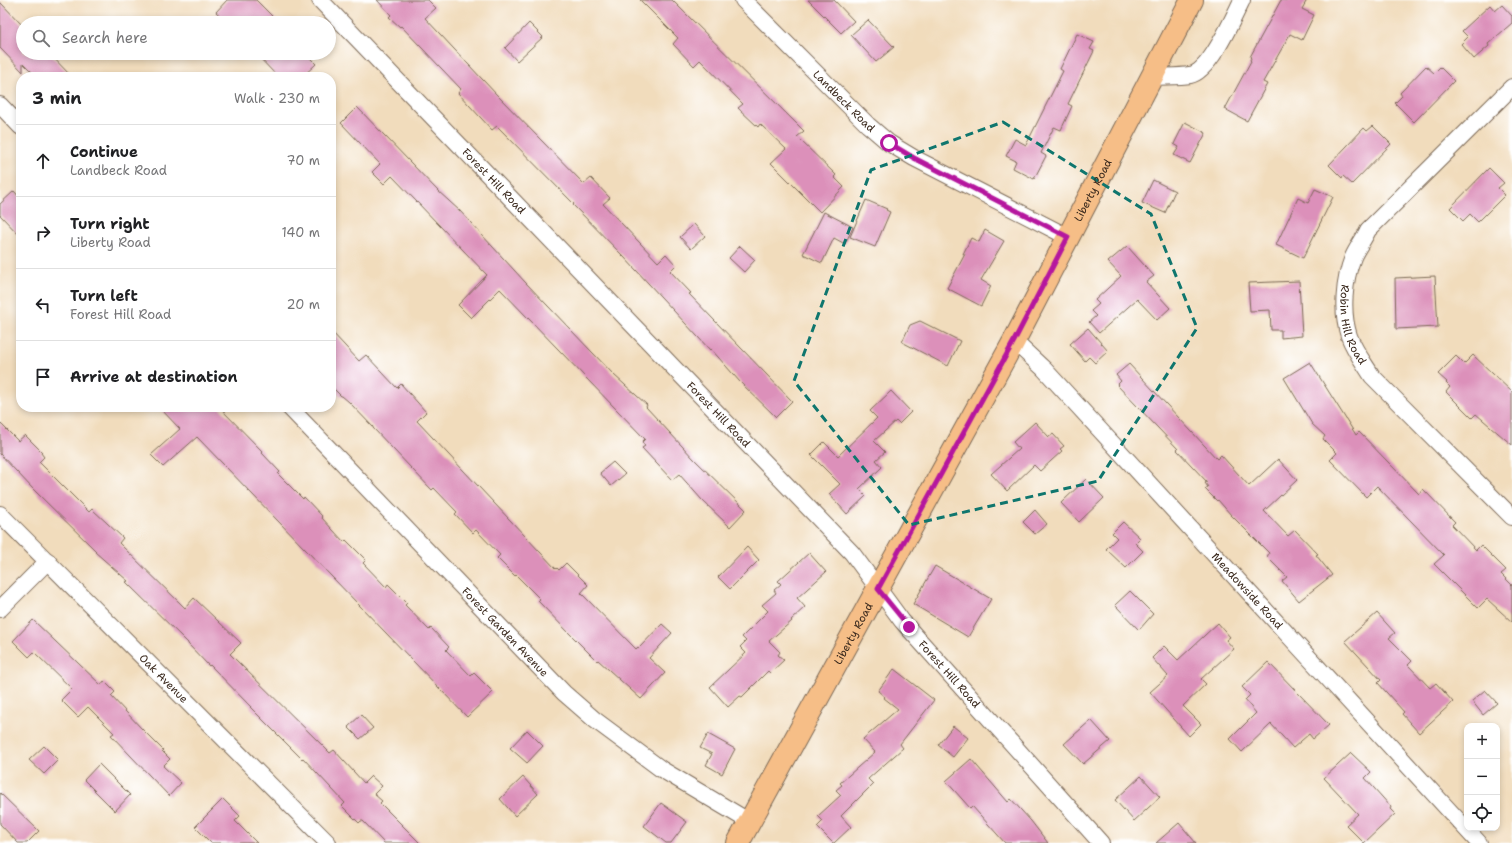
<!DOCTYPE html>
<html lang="en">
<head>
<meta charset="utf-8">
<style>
	body { margin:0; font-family:"Shantell Sans",sans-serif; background:#f6f6f6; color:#202124 }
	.controls { position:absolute; right:12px; bottom:12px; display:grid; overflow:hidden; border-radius:8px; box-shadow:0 2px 6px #0003 }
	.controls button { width:36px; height:36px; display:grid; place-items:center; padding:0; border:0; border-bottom:1px solid #e0e0e0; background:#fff; color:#202124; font:20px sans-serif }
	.stop { position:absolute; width:12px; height:12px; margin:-9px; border:3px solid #b5179e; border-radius:50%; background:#fff }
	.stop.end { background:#b5179e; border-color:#fff; box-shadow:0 1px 4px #0008 }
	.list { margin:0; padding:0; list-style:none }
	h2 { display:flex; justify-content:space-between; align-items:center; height:52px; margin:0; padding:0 16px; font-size:17px }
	h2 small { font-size:13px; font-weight:400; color:#757577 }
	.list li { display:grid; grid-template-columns:26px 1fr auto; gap:12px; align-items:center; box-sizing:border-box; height:72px; padding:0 16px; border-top:1px solid #e0e0e0 }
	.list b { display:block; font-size:15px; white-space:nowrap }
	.list p { margin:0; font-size:13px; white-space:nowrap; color:#757577 }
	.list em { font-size:13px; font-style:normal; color:#757577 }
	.icon { flex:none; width:22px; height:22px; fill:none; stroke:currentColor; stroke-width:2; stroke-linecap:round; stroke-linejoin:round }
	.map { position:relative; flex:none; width:1512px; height:843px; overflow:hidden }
	.search { position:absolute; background:#fff; box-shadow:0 2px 6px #0003; left:16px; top:16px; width:320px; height:44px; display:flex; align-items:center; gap:10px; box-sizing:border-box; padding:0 14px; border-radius:22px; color:#757577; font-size:15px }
	.panel { position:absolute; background:#fff; box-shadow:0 2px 6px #0003; left:16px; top:72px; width:320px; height:340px; border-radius:16px }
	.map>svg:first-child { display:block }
</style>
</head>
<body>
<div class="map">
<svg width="1512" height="843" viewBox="0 0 1512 843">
	<rect width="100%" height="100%" fill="#fff"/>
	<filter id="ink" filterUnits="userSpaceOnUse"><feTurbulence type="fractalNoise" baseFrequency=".025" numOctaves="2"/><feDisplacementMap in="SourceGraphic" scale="8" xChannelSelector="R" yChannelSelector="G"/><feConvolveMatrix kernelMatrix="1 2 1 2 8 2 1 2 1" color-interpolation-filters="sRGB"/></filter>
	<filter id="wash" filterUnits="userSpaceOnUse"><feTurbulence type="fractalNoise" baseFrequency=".012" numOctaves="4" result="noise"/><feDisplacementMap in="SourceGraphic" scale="16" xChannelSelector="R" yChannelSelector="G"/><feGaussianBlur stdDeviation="0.9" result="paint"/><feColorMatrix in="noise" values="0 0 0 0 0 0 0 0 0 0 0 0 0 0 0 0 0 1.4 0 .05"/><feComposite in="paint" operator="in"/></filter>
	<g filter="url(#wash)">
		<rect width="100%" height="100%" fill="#f1dcbc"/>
		<g id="blocks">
			<g fill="#dc90ba">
				<path d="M227 0H256L279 23H228L216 12Z"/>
				<path d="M377 0H428L436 8 425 18 497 95 584 184 591 178 610 198 603 204 658 262 666 254 676 265 670 271 691 293 689 294 792 401 776 417 740 382 711 349 710 350 624 257 573 205 574 204 497 126 492 130 458 93 461 89 401 26 400 27 389 17 391 15Z"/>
				<path d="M640 0H672L804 131 797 137 836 175 834 177 844 187 820 212 771 163 786 149 760 124 758 127 738 108 743 104 700 60 694 66 673 44 678 38Z"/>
				<path d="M808 0H834L854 21 841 33Z"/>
				<path d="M1281 0H1307L1302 9 1314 15 1302 40 1290 34 1263 82 1267 84 1247 121 1225 109 1251 61 1250 60 1251 58 1250 57Z"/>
				<path d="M0 2 23 26V53H49L72 77H37L23 63V72L0 48Z"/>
				<path d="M1490 5 1495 11 1502 5 1512 16V23L1488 44 1489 46 1474 59 1461 44 1468 37 1462 31Z"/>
				<path d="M868 20 894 47 876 62 851 35Z"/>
				<path d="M529 23 543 37 517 61 505 48Z"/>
				<path d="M1077 34 1094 42 1090 49 1094 51 1068 104 1072 106 1061 130 1054 127 1041 153 1046 156 1034 179 1013 168 1016 161 1006 156 1015 139 1026 145 1063 71 1060 69Z"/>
				<path d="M255 53H305L316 64 302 77H278Z"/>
				<path d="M1426 66 1434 73 1440 67 1454 81 1414 122 1395 103 1402 96 1400 93Z"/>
				<path d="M357 107 438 191 460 211 525 282 614 375 647 405 646 407 694 459 746 510 730 527 702 500 679 474 672 480 642 448 645 446 642 442 645 439 500 289 471 318 458 305 487 275 392 176 384 184 372 172 380 164 341 123Z"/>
				<path d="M1185 122 1206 133 1190 163 1174 155 1179 147 1174 144Z"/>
				<path d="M1373 126 1391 144 1352 184 1343 176 1342 178 1329 165 1364 128 1367 131Z"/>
				<path d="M1489 168 1504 183 1498 188 1505 195 1478 222 1470 214 1463 221 1450 208Z"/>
				<path d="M1153 180 1175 191 1165 213 1142 203Z"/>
				<path d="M1315 189 1333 197 1303 258 1276 245 1298 198 1308 203Z"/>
				<path d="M14 191 21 199V237L0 215V204Z"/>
				<path d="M866 200 887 209 886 210 890 212 875 247 850 237Z"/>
				<path d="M824 212 853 227 845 244 834 238 822 263 803 254Z"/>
				<path d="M694 224 705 236 691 249 680 237Z"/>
				<path d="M985 230 1004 241 981 280 991 286 981 306 947 288 965 254H963L971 238 979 242Z"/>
				<path d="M740 246 755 260 744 272 729 258Z"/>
				<path d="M1127 246 1154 276 1146 282 1170 308 1157 320 1137 299 1099 333 1089 322 1096 316 1091 311 1099 304 1095 300 1121 276 1108 262Z"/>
				<path d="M1435 276 1438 327 1396 329 1395 278Z"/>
				<path d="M1299 281 1302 336 1281 338V330H1271L1270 310 1250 311 1248 283Z"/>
				<path d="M920 321 960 341 948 366 902 342 910 325Z"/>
				<path d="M1088 328 1108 351 1095 363 1089 357 1085 361 1070 344Z"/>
				<path d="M331 331 359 361 366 355 397 388 401 384 426 412 417 421 556 569 557 568 559 570 566 563 588 585 581 593 636 649 638 647 639 648 662 624 672 633 649 658 665 673 641 699 598 660 597 661 570 634 538 601 540 599 516 575 515 576 497 558 500 555 476 530 473 533 455 514 457 512 434 488 432 490 373 428V427L349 402 342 396H341L331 386Z"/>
				<path d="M1473 355 1512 392V445L1476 414 1472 418 1446 392 1450 387 1446 383 1447 382 1438 374 1456 356 1464 364Z"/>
				<path d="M1310 362 1356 435 1359 432 1419 494 1423 489 1455 522 1452 525 1476 550 1481 545 1506 570 1501 574 1512 585V622L1487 599 1478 608 1434 564 1444 555 1377 486 1366 497 1330 460 1337 453 1323 439 1325 436 1312 424 1284 378Z"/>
				<path d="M1129 364 1217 459 1221 455 1249 486 1278 459 1297 480 1264 511 1288 536 1295 530 1318 554 1316 555 1332 575 1299 601 1282 581 1287 577 1267 557 1269 553 1231 515 1218 500 1217 501 1205 489 1208 487 1205 483 1207 482 1177 450 1178 449 1117 385 1121 381 1116 375Z"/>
				<path d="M891 391 911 412 899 424 896 421 874 441 885 452 876 460 882 467 859 489 866 496 847 514 829 494 840 484 811 455 824 442 838 456 877 418 870 411Z"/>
				<path d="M159 407H219L263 452 262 453 280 472 278 474 303 499 304 497 322 516 321 517 344 542 346 540 366 560 363 563 386 587 388 584 407 603 405 605 429 630 431 628 449 647 446 650 471 676 474 673 493 692 467 717 197 437 163 467 151 455 180 429Z"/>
				<path d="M1035 422 1049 437 1053 434 1064 446 1060 449 1062 451 1040 471 1034 465 1007 491 991 474 1019 449 1013 442Z"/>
				<path d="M0 423 18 441 25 435 42 452 41 453 44 457 39 462 89 512 92 509 123 538 119 543 185 608 194 598 241 643 230 654 330 753 334 750 364 783 371 776 382 786 374 794 382 801 380 803 420 843H384L363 821H361L359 823 342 806 345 803 303 758 302 759 250 707H251L210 665 209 666 188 644V643L126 582 128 581 95 552 96 551 33 489 0 454Z"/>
				<path d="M613 462 625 474 611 486 600 473Z"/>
				<path d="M1086 479 1104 498 1079 522 1061 503Z"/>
				<path d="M1035 510 1047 524 1035 534 1023 522Z"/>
				<path d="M1123 522 1140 538 1135 543 1143 551 1126 568 1106 549 1117 538 1112 533Z"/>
				<path d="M747 547 759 560 730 589 718 577Z"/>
				<path d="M809 553 826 572 797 598 805 607 791 620 792 621 769 641 780 652 778 655 784 660 770 673 768 671 742 697 740 696 728 707 710 687 746 653 740 647 746 641 742 637 768 611 762 605 776 593 774 590 781 584 778 581Z"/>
				<path d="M935 566 991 599 968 637 913 604Z"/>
				<path d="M1130 591 1153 614 1139 630 1115 605Z"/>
				<path d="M1377 613 1395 633 1389 638 1412 661 1408 665 1430 688 1436 683 1453 702 1419 733 1402 714 1404 712 1378 683 1381 680 1345 641Z"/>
				<path d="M33 620 101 685 104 681 115 692 111 696 142 729 163 750 162 751 170 759 163 766 181 783 169 796 111 735 114 733 88 707 78 717 61 700 72 689 34 652 29 657 13 641Z"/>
				<path d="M1218 623 1230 637 1226 640 1234 649 1201 679 1206 684 1183 706 1201 724 1189 736 1150 692 1168 676 1152 658 1164 646 1178 660Z"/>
				<path d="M1268 662 1329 725 1313 739 1309 734 1293 748 1271 724 1242 752 1230 739 1256 713 1245 700 1250 695 1242 687Z"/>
				<path d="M894 669 934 700 900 744 903 748 868 779 873 784 841 816 851 827 834 843H833L817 827 823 821 818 816 841 795 836 790 842 785 840 783 875 752 863 739 898 709 884 698 885 697 878 691Z"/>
				<path d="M1485 690 1497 703 1483 715 1472 701Z"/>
				<path d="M361 715 373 728 360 739 348 727Z"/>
				<path d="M1091 720 1110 741 1083 764 1064 744Z"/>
				<path d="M953 726 968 738 953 757 938 745Z"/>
				<path d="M527 730 543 746 527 763 510 748Z"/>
				<path d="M708 734 735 749 722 774 706 765 712 754 700 748Z"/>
				<path d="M44 746 58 760 44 774 29 760Z"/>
				<path d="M1351 753 1371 772 1365 778 1391 807 1390 809 1395 814 1364 843 1346 825 1358 814 1324 778Z"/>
				<path d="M971 759 1008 802 1011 799 1031 821 1048 843H1005L972 806 970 808 946 781Z"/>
				<path d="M99 764 130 795 115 811 84 780Z"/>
				<path d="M1141 776 1160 797 1134 821 1115 800Z"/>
				<path d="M523 777 538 794 515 816 500 799Z"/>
				<path d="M0 793 39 831 27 843H18L0 824Z"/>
				<path d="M223 799 240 816 235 821 257 843H211L195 827Z"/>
				<path d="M661 803 687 822 671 843H666L644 826Z"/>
				<path d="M1179 823 1196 843H1156Z"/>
			</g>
		</g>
	</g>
	<g filter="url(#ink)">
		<use href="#blocks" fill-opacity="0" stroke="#7b6855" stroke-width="1"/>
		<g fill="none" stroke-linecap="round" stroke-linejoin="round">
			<g stroke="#7b6855" stroke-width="18">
				<g id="minor">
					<path id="s1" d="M320 0 852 553 902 621 1101 843"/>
					<path id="s2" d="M743 0 868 125 889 143 914 158 1068 237"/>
					<path d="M1152 77C1164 76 1178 77 1190 75 1210 72 1233 18 1242 0"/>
					<path id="s3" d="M1512 87 1368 230C1364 239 1357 248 1353 257 1344 280 1341 312 1349 336 1354 350 1364 363 1372 376L1512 517"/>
					<path d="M0 105 21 127"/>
					<path id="s4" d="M1014 341 1044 369 1479 843"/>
					<path id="s5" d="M289 407 564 693 595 720 661 769 750 822"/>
					<path id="s6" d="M0 514 328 843"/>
					<path d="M0 609 48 561"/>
				</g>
			</g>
			<g stroke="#7b6855" stroke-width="24">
				<g id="primary">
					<path id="s7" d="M738 843 1014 341 1192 0"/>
				</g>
			</g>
			<use href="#minor" stroke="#fff" stroke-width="16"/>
			<use href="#primary" stroke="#f6be87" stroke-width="22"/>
		</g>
	</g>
	<g fill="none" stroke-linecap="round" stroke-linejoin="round" filter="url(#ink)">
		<path stroke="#b5179e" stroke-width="5" d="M889 143 914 158 1068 237 1014 341 878 589 909 627"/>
	</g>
	<path fill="none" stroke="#0f766e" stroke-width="3" stroke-dasharray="8 5" stroke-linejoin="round" d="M1003 122 1151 214 1197 328 1098 481 909 525 794 381 871 170Z"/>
	<g text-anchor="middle" stroke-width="4" stroke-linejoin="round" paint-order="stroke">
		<g font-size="11" fill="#3b2a1e" stroke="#fff">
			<text dy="4" stroke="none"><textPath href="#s2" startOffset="143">Landbeck Road</textPath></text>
			<text dy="4" stroke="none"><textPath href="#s1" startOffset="251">Forest Hill Road</textPath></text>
			<text dy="4" stroke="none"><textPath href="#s7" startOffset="743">Liberty Road</textPath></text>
			<text dy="4" stroke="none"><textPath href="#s3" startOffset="304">Robin Hill Road</textPath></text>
			<text dy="4" stroke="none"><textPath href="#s1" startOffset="575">Forest Hill Road</textPath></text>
			<text dy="4" stroke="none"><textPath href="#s4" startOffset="342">Meadowside Road</textPath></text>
			<text dy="4" stroke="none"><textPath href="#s5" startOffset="312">Forest Garden Avenue</textPath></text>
			<text dy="4" stroke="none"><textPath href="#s7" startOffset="239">Liberty Road</textPath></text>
			<text dy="4" stroke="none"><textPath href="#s1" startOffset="923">Forest Hill Road</textPath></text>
			<text dy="4" stroke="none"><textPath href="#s6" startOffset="232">Oak Avenue</textPath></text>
		</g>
	</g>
</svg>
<div class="controls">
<button>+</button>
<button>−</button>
<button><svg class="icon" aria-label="locate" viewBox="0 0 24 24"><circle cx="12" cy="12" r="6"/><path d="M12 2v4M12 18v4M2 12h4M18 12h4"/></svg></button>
</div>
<div class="stop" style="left:889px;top:143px"></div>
<div class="stop end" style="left:909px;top:627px"></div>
<div class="search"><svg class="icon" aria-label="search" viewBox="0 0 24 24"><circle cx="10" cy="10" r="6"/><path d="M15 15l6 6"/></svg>Search here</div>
<section class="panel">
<h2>3 min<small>Walk · 230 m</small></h2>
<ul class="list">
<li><svg class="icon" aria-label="ahead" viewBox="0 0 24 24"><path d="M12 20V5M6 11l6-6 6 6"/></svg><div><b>Continue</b><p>Landbeck Road</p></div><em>70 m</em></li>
<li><svg class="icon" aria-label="right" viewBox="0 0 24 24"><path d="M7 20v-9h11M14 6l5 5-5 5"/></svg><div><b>Turn right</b><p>Liberty Road</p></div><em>140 m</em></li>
<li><svg class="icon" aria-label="left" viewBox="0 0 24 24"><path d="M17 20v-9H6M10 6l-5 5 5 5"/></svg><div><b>Turn left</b><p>Forest Hill Road</p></div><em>20 m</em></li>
<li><svg class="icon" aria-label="arrive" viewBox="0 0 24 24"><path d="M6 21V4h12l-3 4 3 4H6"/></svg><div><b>Arrive at destination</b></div></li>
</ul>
</section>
</div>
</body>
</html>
